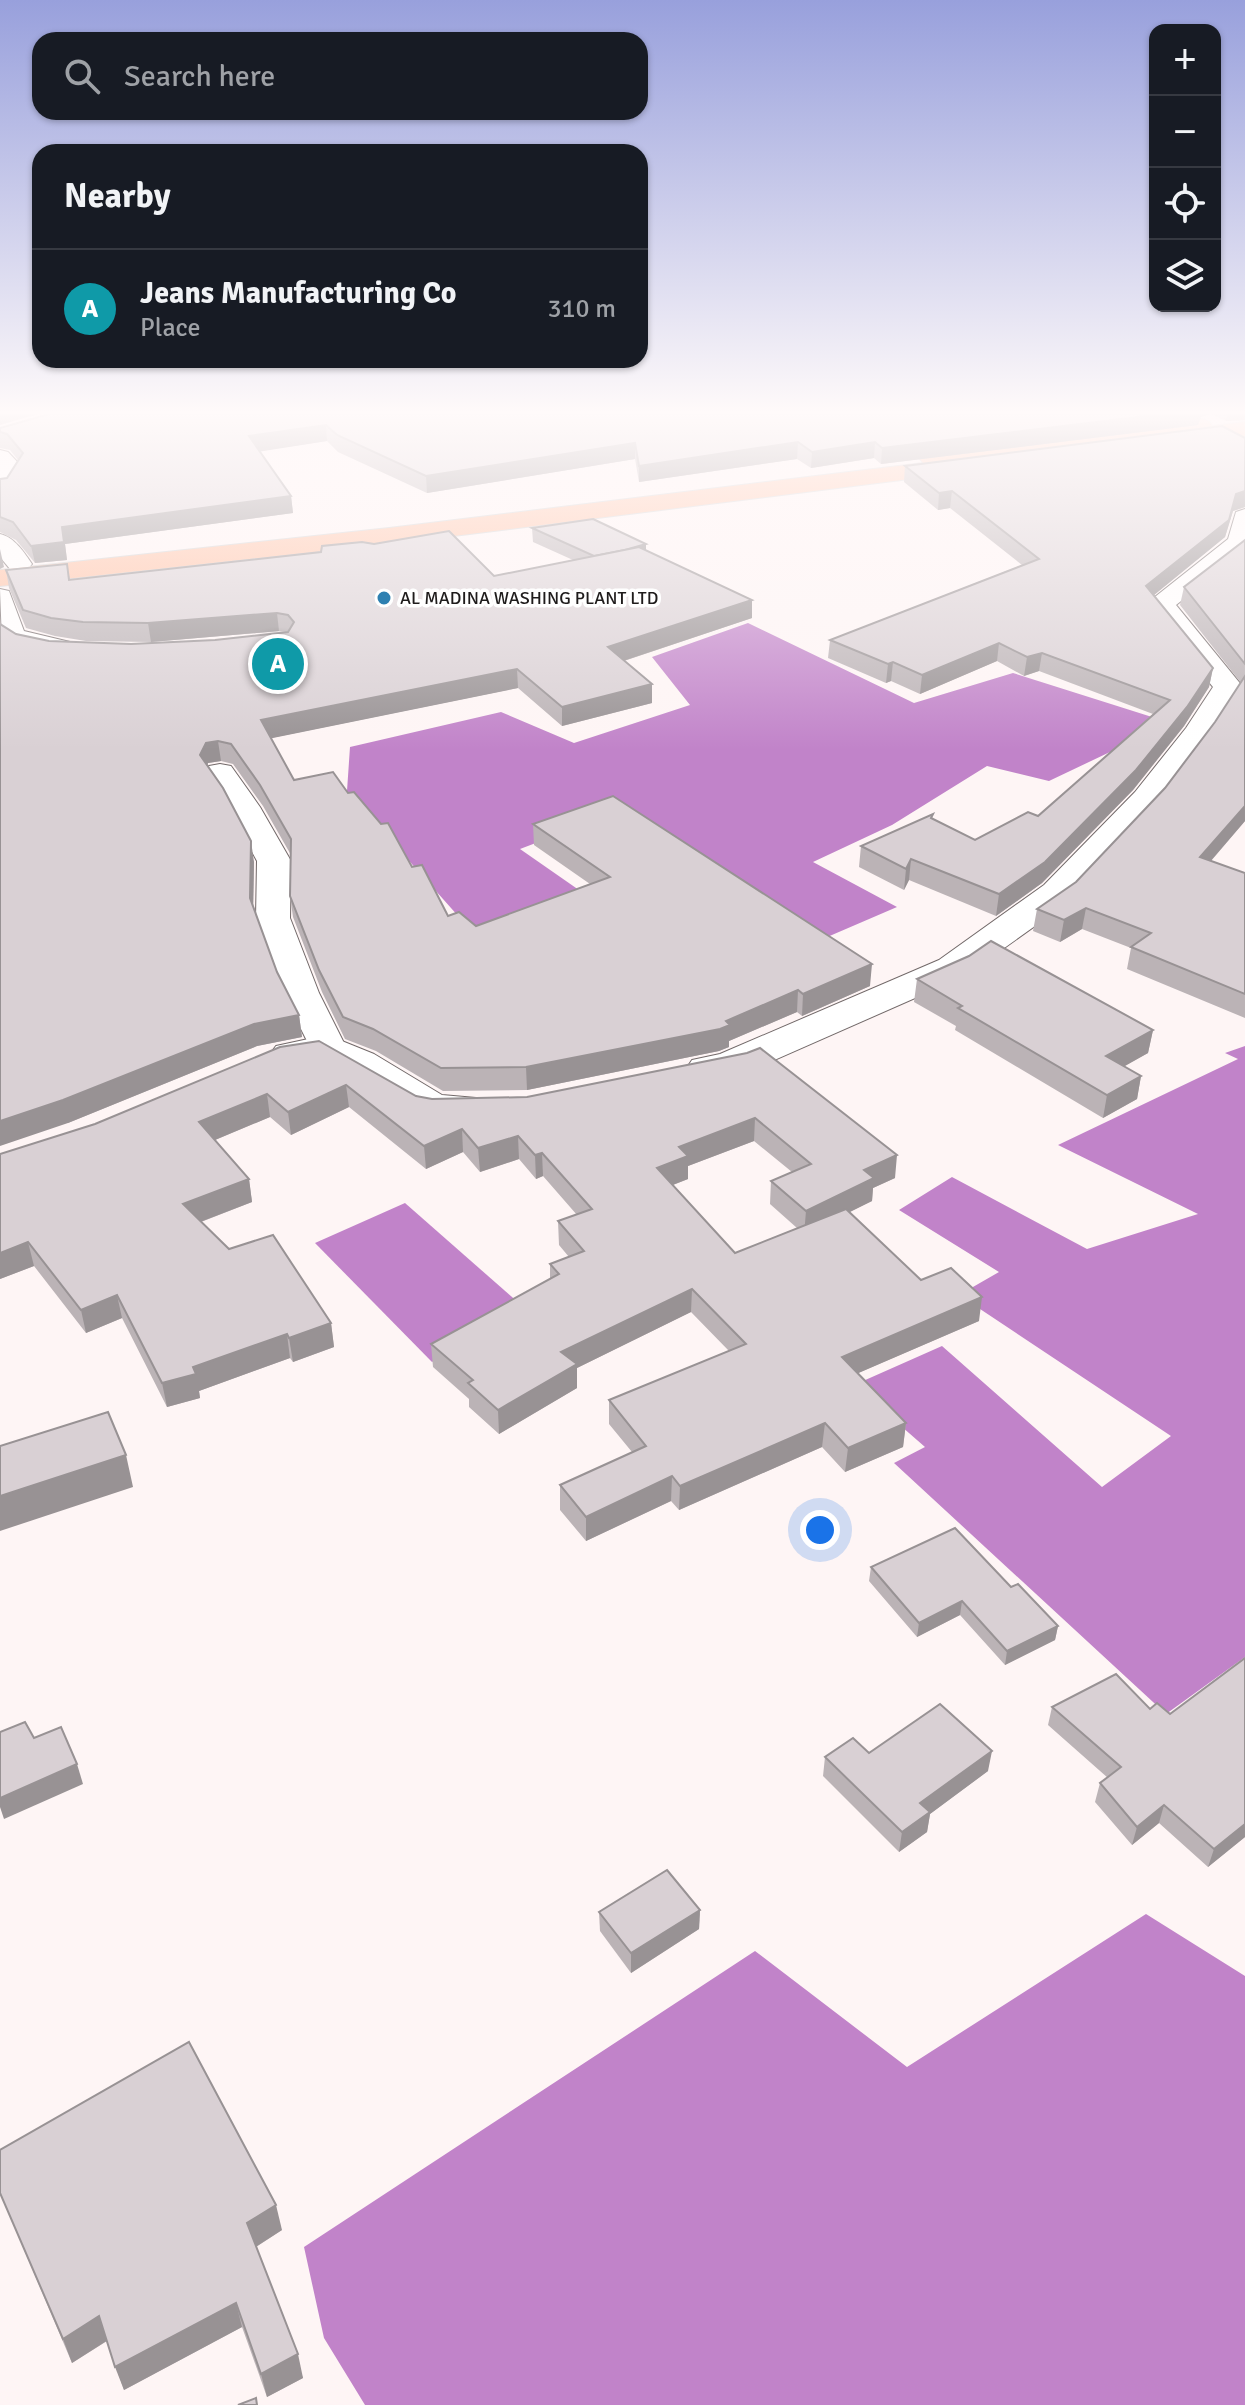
<!DOCTYPE html>
<html lang="en">
<head>
<meta charset="utf-8">
<style>
	body { margin:0; font-family:Signika,sans-serif; background:#242831; color:#f1f3f6 }
	.controls { position:absolute; right:24px; top:24px; display:grid; overflow:hidden; border-radius:16px; box-shadow:0 2px 6px #0004 }
	.controls button { width:72px; height:72px; display:grid; place-items:center; padding:0; border:0; border-bottom:2px solid #363941; background:#171b24; color:#f1f3f6; font:40px sans-serif }
	.you { position:absolute; left:820px; top:1530px; width:28px; height:28px; margin:-20px; border:6px solid #fff; border-radius:50%; background:#1a73e8; box-shadow:0 0 0 12px #1a73e833 }
	.badge { display:grid; place-items:center; width:52px; height:52px; border-radius:50%; background:#2e80b1; color:#fff; font-size:26px; font-weight:700 }
	.pin { position:absolute; translate:-50% -50%; border:4px solid #fff; box-shadow:0 2px 8px #0006 }
	.list { margin:0; padding:0; list-style:none }
	h2 { display:flex; justify-content:space-between; align-items:center; height:104px; margin:0; padding:0 32px; font-size:34px }
	h2 small { font-size:26px; font-weight:400; color:#9ea1a6 }
	.list li { display:grid; grid-template-columns:52px 1fr auto; gap:24px; align-items:center; box-sizing:border-box; height:120px; padding:0 32px; border-top:2px solid #363941 }
	.list b { display:block; font-size:30px; white-space:nowrap }
	.list p { margin:0; font-size:26px; white-space:nowrap; color:#9ea1a6 }
	.list em { font-size:26px; font-style:normal; color:#9ea1a6 }
	.icon { flex:none; width:44px; height:44px; fill:none; stroke:currentColor; stroke-width:2; stroke-linecap:round; stroke-linejoin:round }
	.map { position:relative; flex:none; width:1245px; height:2405px; overflow:hidden }
	.search { position:absolute; background:#171b24; box-shadow:0 2px 6px #0004; left:32px; top:32px; width:616px; height:88px; display:flex; align-items:center; gap:20px; box-sizing:border-box; padding:0 28px; border-radius:24px; color:#9ea1a6; font-size:30px }
	.panel { position:absolute; background:#171b24; box-shadow:0 2px 6px #0004; left:32px; top:144px; width:616px; height:224px; border-radius:24px }
	.map>svg:first-child { display:block }
</style>
</head>
<body>
<div class="map">
<svg width="1245" height="2405" viewBox="0 0 1245 2405">
	<rect width="100%" height="100%" fill="#fef5f5"/>
	<g fill="#c183c9">
		<path d="M748 623 914 703 1013 673 1171 723 1049 781 987 766 892 825 813 862 897 907 811 944 612 814 520 849 589 897 483 944 347 791 350 747 501 712 574 743 690 705 652 657Z"/>
		<path d="M1245 1046V1657L1166 1714 894 1463 925 1447 854 1385 942 1346 1102 1487 1171 1436 959 1295 999 1272 899 1210 952 1177 1087 1249 1198 1214 1058 1145 1238 1059 1225 1053Z"/>
		<path d="M405 1203 529 1312 432 1362 315 1243Z"/>
		<path d="M1146 1914 1245 1976V2405H365L324 2338 304 2247 755 1951 907 2067Z"/>
	</g>
	<g fill="none" stroke-linecap="round" stroke-linejoin="round">
		<g stroke="#726969" stroke-width="2">
			<g id="street">
				<path d="M0 450 8 452 23 468 8 493 0 495Z"/>
				<path d="M0 534C14 537 24 552 32 564L28 569H10L0 557Z"/>
				<path d="M0 589 9 591 24 631 70 642 74 648 70 654C49 659 21 651 2 642Z"/>
				<path d="M220 764 231 766 260 807 291 861 290 918 319 993 346 1047 340 1055 327 1058 314 1055 283 993 256 918 257 861 228 807 205 773 209 766Z"/>
			</g>
		</g>
		<g stroke="#726969" stroke-width="2">
			<g id="secondary">
				<path d="M1245 509V551L1176 605 1243 687 1209 740 1159 806 1070 901 965 976 745 1073 706 1081 692 1078 686 1069 692 1060 720 1054 939 960 1044 885 1135 792 1186 728 1213 687 1146 604 1228 539 1236 512Z"/>
				<path d="M327 1035 374 1054 442 1095 476 1098 482 1107 476 1116 461 1119 419 1116 322 1060 290 1066 276 1062 270 1054 276 1046Z"/>
			</g>
		</g>
		<g stroke="#d2d2d2" stroke-width="2">
			<path id="primary" d="M1201 419 1209 421 1212 426 1245 422V436L1172 445 1164 443 1160 438 974 461 977 465 973 470 965 472 389 544 0 586V570L389 528 923 463 920 459 924 454 932 452Z"/>
		</g>
		<use href="#street" fill="#fff" fill-rule="evenodd"/>
		<use href="#secondary" fill="#fff" fill-rule="evenodd"/>
		<use href="#primary" fill="#febfa1" fill-rule="evenodd"/>
	</g>
	<g fill="#bbb3b6" fill-rule="evenodd">
		<path d="M49 414H1245V420L1226 421 1211 414 1201 417 1198 425 881 464 874 458 811 468 797 459 639 482 635 459 427 493 338 452 327 441 260 451 291 496 293 513 65 544 67 560 35 563 16 540 0 532V479L7 478 18 460 10 450 0 448V428Z"/>
		<path d="M1245 438V507L1233 511 1225 537 1154 595 1213 668 1209 687 1184 726 1133 790 1042 883 996 916 909 880 904 890 859 867 861 846 932 818 975 840 1038 816 1153 714 1039 671 1024 676 997 661 920 694 891 681 886 683 828 658 830 640 1022 565 950 508 938 510 904 482 905 466Z"/>
		<path d="M532 528 646 544V550L752 618 624 661 652 684V703L562 726 518 688 271 738 294 780 348 793 412 867 448 916 476 926 590 884 534 845 533 824 870 986 802 1016 797 1012 729 1041V1047L719 1051 527 1090 443 1091 376 1051 345 1039 322 992 293 917 290 896 291 855 263 806 233 764 221 761 208 763 207 766 254 862 253 906 277 972 299 1015 302 1037 257 1046 68 1123 16 634 49 641 131 644 215 640 286 632 279 631 151 642 86 641 55 636 26 628 9 588 6 570 67 564 70 580 494 576 573 560 533 542Z"/>
		<path d="M1245 540V821L1211 861 1245 873V1018L1127 969 1131 948 1082 929 1060 942 1033 931 1037 909 1076 882 1165 788 1215 722 1241 683 1180 605 1184 587Z"/>
		<path d="M917 979 1153 1030 1148 1053 1124 1066 1141 1076 1137 1099 1103 1118 955 1030 956 1026 914 1002Z"/>
		<path d="M280 1047 416 1096 432 1099 527 1097 747 1053 895 1178 873 1188 872 1201 849 1212 921 1280 979 1321 858 1373 906 1423 903 1447 845 1472 822 1447 679 1510 671 1501 586 1541 560 1510V1485L632 1452 609 1424V1400L729 1351 691 1312 577 1368V1388L499 1434 469 1407V1399L433 1367 431 1344 550 1279V1264L569 1257 559 1245 558 1221 577 1215 543 1176 536 1179 519 1159 480 1172 463 1152 426 1169 349 1107 291 1135 270 1117 215 1140 249 1179 252 1202 201 1222 229 1249 331 1323 334 1347 293 1362 290 1358 199 1391 200 1398 167 1407 122 1318 86 1333 34 1266 0 1279V1154L95 1124ZM754 1141 792 1172 771 1181 770 1204 797 1228 735 1253 673 1185 688 1179V1166Z"/>
		<path d="M871 1567 1011 1587 1058 1626 1055 1640 1005 1665 960 1615 917 1637 869 1581Z"/>
		<path d="M1245 1658V1837L1208 1867 1159 1823 1132 1845 1095 1802 1100 1783 1108 1778 1048 1725 1052 1707 1150 1709 1170 1714Z"/>
		<path d="M869 1753 988 1771 930 1814 927 1832 899 1852 823 1776 825 1757Z"/>
		<path d="M700 1910 699 1929 631 1973 600 1931 599 1912Z"/>
		<path d="M0 2193 282 2230 256 2247 303 2378 267 2397 242 2327 124 2390 107 2341 72 2363Z"/>
	</g>
	<g fill="#989294">
		<path d="M0 414H38L0 425Z"/>
		<path d="M1162 414H1211L1201 417 1198 425 881 464 882 448Z"/>
		<path d="M1227 414H1245V420L1226 421Z"/>
		<path d="M326 425 327 441 251 453 249 436Z"/>
		<path d="M798 442 797 459 639 482V466Z"/>
		<path d="M875 442 874 458 811 468 812 452Z"/>
		<path d="M635 443V459L427 493 426 476Z"/>
		<path d="M952 491 950 508 938 510 939 493Z"/>
		<path d="M1245 491V507L1233 511 1225 537 1143 604 1146 586 1236 494Z"/>
		<path d="M291 496 293 513 65 544 67 560 35 563 31 546 62 527Z"/>
		<path d="M646 544V558H598Z"/>
		<path d="M0 549 4 567 0 569Z"/>
		<path d="M752 600V618L608 666V647Z"/>
		<path d="M277 613 279 631 151 642 148 623Z"/>
		<path d="M999 643 997 661 920 694 922 675Z"/>
		<path d="M1042 653 1039 671 1024 676 1027 657Z"/>
		<path d="M893 662 891 681 886 683 888 664Z"/>
		<path d="M1213 668 1209 687 1184 726 1133 790 1042 883 996 916 999 894Z"/>
		<path d="M517 669 518 688 263 740 261 720Z"/>
		<path d="M652 684V703L562 726V707Z"/>
		<path d="M218 741 221 761 208 763 203 775 200 755 206 743Z"/>
		<path d="M1245 806V821L1196 878 1200 857Z"/>
		<path d="M251 841 254 862 253 919 250 898Z"/>
		<path d="M911 859 909 880 904 890 906 869Z"/>
		<path d="M1086 908 1082 929 1060 942 1064 920Z"/>
		<path d="M872 964 870 986 802 1016 803 994Z"/>
		<path d="M798 990 797 1012 729 1041V1047L719 1051 527 1090 526 1067 726 1021Z"/>
		<path d="M299 1015 302 1037 257 1046 68 1123 0 1146V1121L254 1024Z"/>
		<path d="M1153 1030 1148 1053 1102 1079 1106 1056Z"/>
		<path d="M1141 1076 1137 1099 1103 1118 1107 1095Z"/>
		<path d="M346 1085 349 1107 291 1135 288 1112Z"/>
		<path d="M267 1094 270 1117 203 1145 199 1122Z"/>
		<path d="M755 1118 754 1141 688 1166V1179L657 1191V1168L679 1147Z"/>
		<path d="M462 1129 463 1152 426 1169 424 1146Z"/>
		<path d="M518 1136 519 1159 480 1172 478 1148Z"/>
		<path d="M542 1153 543 1176 536 1179 535 1155Z"/>
		<path d="M897 1155 895 1178 873 1188 872 1201 804 1235 806 1211 864 1170Z"/>
		<path d="M249 1179 252 1202 187 1227 183 1204Z"/>
		<path d="M28 1242 34 1266 0 1279V1253Z"/>
		<path d="M692 1289 691 1312 577 1368V1388L499 1434 498 1410 561 1352Z"/>
		<path d="M117 1295 122 1318 86 1333 81 1310Z"/>
		<path d="M982 1297 979 1321 840 1381 842 1357Z"/>
		<path d="M331 1323 334 1347 293 1362 289 1338Z"/>
		<path d="M287 1334 290 1358 199 1391 200 1398 167 1407 162 1383 193 1367Z"/>
		<path d="M825 1423 822 1447 679 1510 680 1486Z"/>
		<path d="M906 1423 903 1447 845 1472 848 1448Z"/>
		<path d="M126 1455 133 1487 0 1531V1496Z"/>
		<path d="M672 1476 671 1501 586 1541V1517Z"/>
		<path d="M962 1601 960 1615 917 1637 919 1623Z"/>
		<path d="M1058 1626 1055 1640 1005 1665 1007 1651Z"/>
		<path d="M992 1751 988 1771 930 1814 927 1832 899 1852 902 1832 920 1803Z"/>
		<path d="M77 1764 83 1784 4 1819 0 1807V1798Z"/>
		<path d="M1164 1805 1159 1823 1132 1845 1137 1827Z"/>
		<path d="M1245 1824V1837L1208 1867 1214 1849Z"/>
		<path d="M700 1910 699 1929 631 1973V1953Z"/>
		<path d="M276 2205 282 2230 254 2248 247 2223Z"/>
		<path d="M236 2303 242 2327 124 2390 115 2367Z"/>
		<path d="M99 2316 108 2340 72 2363 63 2339Z"/>
		<path d="M298 2354 303 2378 267 2397 261 2374Z"/>
	</g>
	<g fill="#d9d0d4" stroke="#989294" stroke-width="2">
		<path d="M49 414H1162L882 448 875 442 812 452 798 442 639 466 635 443 426 476 337 435 326 425 249 436 291 496 62 527 64 542 31 546 13 522 0 517V479L7 478 23 453 7 434 0 432V428Z"/>
		<path d="M1222 426 1245 438V491L1236 494 1229 520 1146 586 1213 668 1187 707 1136 770 1045 862 999 894 911 859 906 869 861 846 933 814 931 818 975 840 1028 812 1038 816 1170 700 1042 653 1027 657 999 643 922 675 893 662 888 664 830 640 1039 559 952 491 939 493 905 466Z"/>
		<path d="M593 519 646 544 625 550 594 556 532 528Z"/>
		<path d="M449 531 494 576 639 547 752 600 608 647 652 684 562 707 517 669 261 720 294 780 333 772 348 793 354 792 381 824 388 823 412 867 422 865 448 916 459 912 476 926 610 877 533 824 613 796 872 964 803 994 798 990 726 1021 730 1025 720 1029 526 1067 441 1068 373 1029 343 1017 319 970 290 896 291 839 260 785 231 744 218 741 206 743 200 755 223 788 251 841 250 898 277 972 299 1015 254 1024 63 1100 0 1121V624L16 634 49 641 131 644 215 640 288 632 294 622 288 615 277 613 148 623 83 622 51 618 23 610 6 570 67 564 69 580 321 552 322 546 362 542 374 544Z"/>
		<path d="M1245 540V664L1184 587Z"/>
		<path d="M1245 676V806L1200 857 1245 873V994L1131 947 1151 933 1086 908 1064 920 1037 909 1076 882 1165 788 1215 722Z"/>
		<path d="M991 941 1153 1030 1106 1056 1141 1076 1107 1095 958 1008 962 1006 917 979 969 956Z"/>
		<path d="M319 1041 416 1096 432 1099 527 1097 747 1053 760 1048 897 1155 864 1170 874 1178 806 1211 771 1181 811 1164 755 1118 679 1147 688 1156 657 1168 735 1253 846 1209 921 1280 951 1268 982 1297 842 1357 906 1423 848 1448 825 1423 680 1486 672 1476 586 1517 560 1485 646 1446 609 1400 746 1344 692 1289 561 1352 577 1364 498 1410 468 1383 473 1380 431 1344 559 1274 550 1264 584 1251 558 1221 592 1209 542 1153 535 1155 518 1136 478 1148 462 1129 424 1146 346 1085 288 1112 267 1094 199 1122 249 1179 183 1204 229 1249 273 1235 331 1323 289 1338 287 1334 193 1367 196 1374 162 1383 117 1295 81 1310 28 1242 0 1253V1154L95 1124 280 1047Z"/>
		<path d="M108 1412 126 1455 0 1496V1446Z"/>
		<path d="M955 1528 1011 1587 1018 1584 1058 1626 1007 1651 962 1601 919 1623 871 1567Z"/>
		<path d="M1245 1658V1824L1214 1849 1164 1805 1137 1827 1100 1783 1121 1767 1052 1707 1116 1674 1150 1709 1157 1703 1170 1714Z"/>
		<path d="M940 1704 992 1751 920 1803 930 1812 902 1832 825 1757 853 1738 869 1753Z"/>
		<path d="M25 1722 34 1738 61 1727 77 1764 0 1798V1732Z"/>
		<path d="M667 1870 700 1910 631 1953 599 1912Z"/>
		<path d="M189 2042 276 2205 247 2223 298 2354 261 2374 236 2303 115 2367 99 2316 63 2339 0 2193V2150Z"/>
		<path d="M256 2398 257 2405H238Z"/>
	</g>
	<linearGradient id="sky" x2="0" y2="1"><stop stop-color="#98a0dc"/><stop offset="0.55" stop-color="#fffafa"/><stop offset="1" stop-color="#fffafa" stop-opacity="0"/></linearGradient>
	<rect width="1245" height="750" fill="url(#sky)"/>
	<circle fill="#2e80b1" stroke="#fff" stroke-width="3" cx="384" cy="598" r="8"/>
	<g text-anchor="middle" stroke-width="7" stroke-linejoin="round" paint-order="stroke">
		<g font-size="18" fill="#1f1c1c" stroke="#fff" text-anchor="start">
			<text x="400" y="604">AL MADINA WASHING PLANT LTD</text>
		</g>
	</g>
</svg>
<div class="controls">
<button>+</button>
<button>−</button>
<button><svg class="icon" aria-label="locate" viewBox="0 0 24 24"><circle cx="12" cy="12" r="6"/><path d="M12 2v4M12 18v4M2 12h4M18 12h4"/></svg></button>
<button><svg class="icon" aria-label="layers" viewBox="0 0 24 24"><path d="M12 4l9 5-9 5-9-5zM3 14l9 5 9-5"/></svg></button>
</div>
<div class="you"></div>
<div class="pin badge" style="left:278px;top:664px;background:#0f9aa8">A</div>
<div class="search"><svg class="icon" aria-label="search" viewBox="0 0 24 24"><circle cx="10" cy="10" r="6"/><path d="M15 15l6 6"/></svg>Search here</div>
<section class="panel">
<h2>Nearby<small></small></h2>
<ul class="list">
<li><span class="badge" style="background:#0f9aa8">A</span><div><b>Jeans Manufacturing Co</b><p>Place</p></div><em>310 m</em></li>
</ul>
</section>
</div>
</body>
</html>
